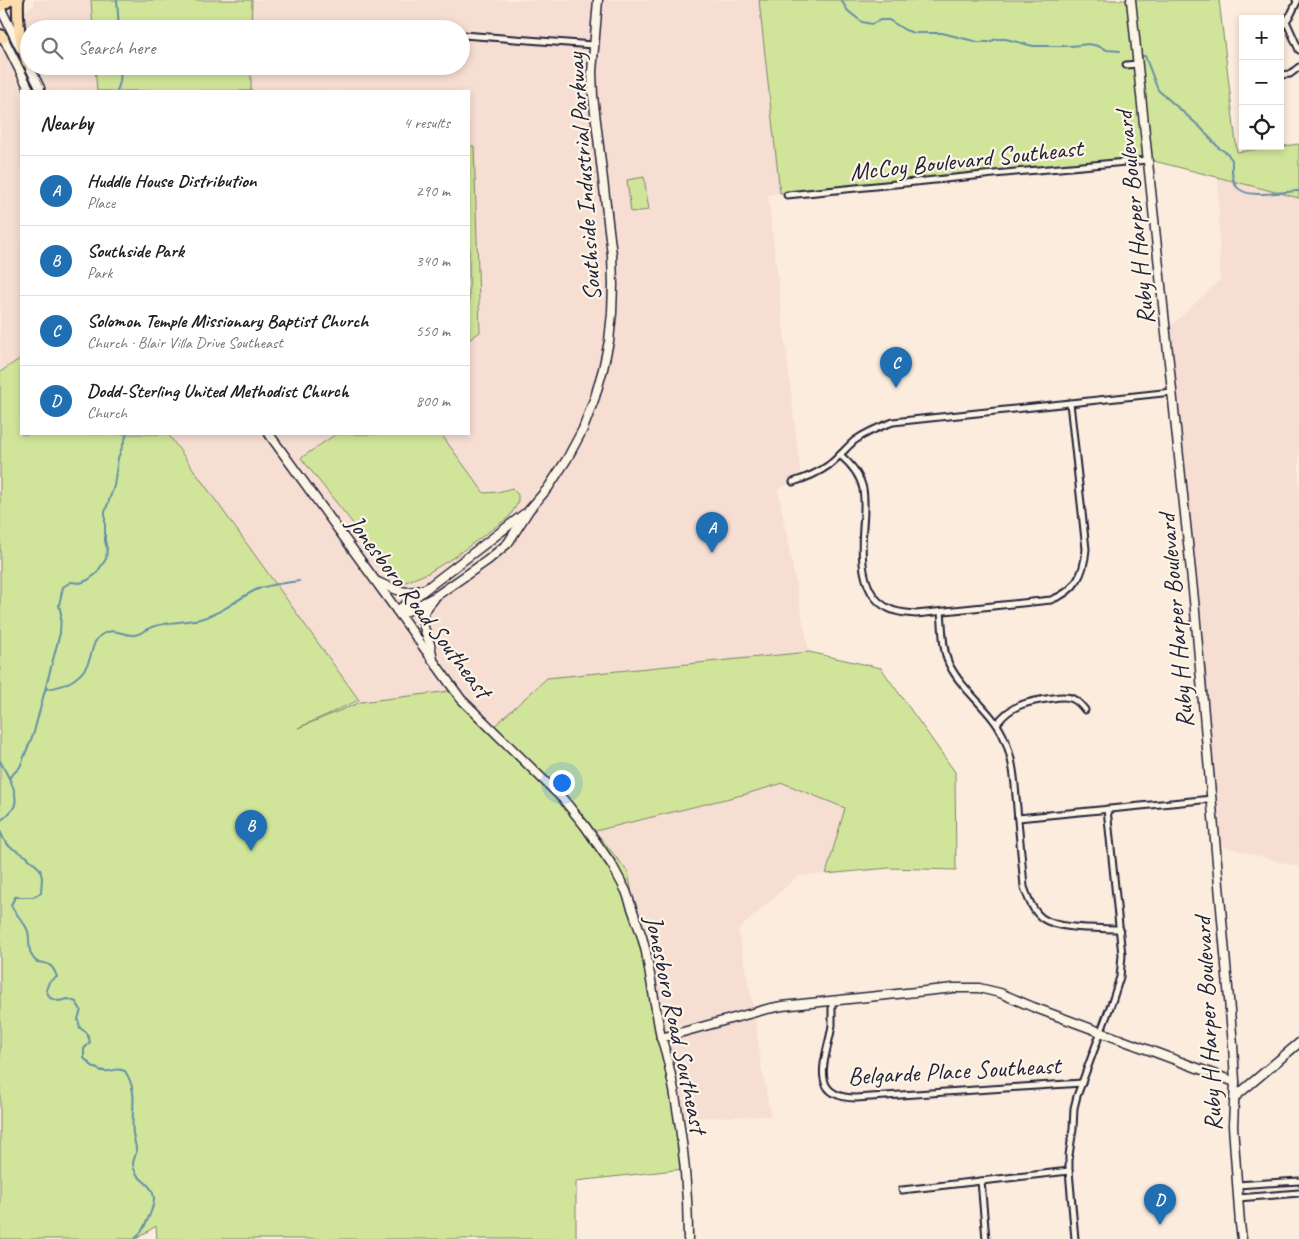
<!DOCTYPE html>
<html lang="en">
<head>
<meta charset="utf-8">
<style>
	body { margin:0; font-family:Caveat,sans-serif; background:#f6f6f6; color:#202124 }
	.controls { position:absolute; right:15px; top:15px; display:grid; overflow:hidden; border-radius:0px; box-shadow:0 2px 8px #0003 }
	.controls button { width:45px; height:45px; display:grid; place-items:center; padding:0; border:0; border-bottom:1px solid #e0e0e0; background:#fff; color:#202124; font:25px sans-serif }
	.you { position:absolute; left:561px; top:782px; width:18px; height:18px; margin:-12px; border:4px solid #fff; border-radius:50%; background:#1a73e8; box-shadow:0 0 0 8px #1a73e833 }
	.badge { display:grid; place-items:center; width:32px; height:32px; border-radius:50%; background:#1f6fb2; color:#fff; font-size:16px; font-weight:700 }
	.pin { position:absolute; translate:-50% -41px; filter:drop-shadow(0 1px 2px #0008) }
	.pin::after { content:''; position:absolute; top:26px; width:18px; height:15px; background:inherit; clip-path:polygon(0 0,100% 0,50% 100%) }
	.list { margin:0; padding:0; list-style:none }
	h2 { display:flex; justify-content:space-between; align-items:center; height:65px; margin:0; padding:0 20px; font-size:21px }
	h2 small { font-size:16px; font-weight:400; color:#757577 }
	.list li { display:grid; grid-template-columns:32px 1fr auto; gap:15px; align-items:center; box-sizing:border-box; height:70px; padding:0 20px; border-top:1px solid #e0e0e0 }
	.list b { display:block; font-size:19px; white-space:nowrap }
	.list p { margin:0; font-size:16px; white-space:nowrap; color:#757577 }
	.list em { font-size:16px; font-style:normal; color:#757577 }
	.icon { flex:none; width:28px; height:28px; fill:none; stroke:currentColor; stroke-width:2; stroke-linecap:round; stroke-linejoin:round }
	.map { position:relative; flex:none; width:1299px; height:1239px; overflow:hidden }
	.search { position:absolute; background:#fff; box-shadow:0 2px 8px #0003; left:20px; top:20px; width:450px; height:55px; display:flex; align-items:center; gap:12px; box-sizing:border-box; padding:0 18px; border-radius:28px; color:#757577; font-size:19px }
	.panel { position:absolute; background:#fff; box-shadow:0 2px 8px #0003; left:20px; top:90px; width:450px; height:345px; border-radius:0px }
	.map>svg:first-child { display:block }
</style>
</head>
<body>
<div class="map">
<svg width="1299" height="1239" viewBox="0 0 1299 1239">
	<rect width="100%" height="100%" fill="#fcecde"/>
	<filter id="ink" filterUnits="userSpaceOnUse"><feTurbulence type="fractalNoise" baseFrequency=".02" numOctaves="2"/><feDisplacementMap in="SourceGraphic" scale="10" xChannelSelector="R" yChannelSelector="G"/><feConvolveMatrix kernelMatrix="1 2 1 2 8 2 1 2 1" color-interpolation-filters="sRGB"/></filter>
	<g filter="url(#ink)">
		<g fill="#f7ded3">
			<path d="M34 0H91L93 29H29V66H95L97 91H21V358L0 372V28L34 5Z"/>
			<path d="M252 0H759L780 193 768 195 801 477 778 490 809 652 547 678 490 731 458 690 361 702 206 491 167 434H469V91H251V66H461V29H251Z"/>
			<path d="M1218 178 1299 198V867L1219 845 1192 633 1165 331 1220 280Z"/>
			<path d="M783 783 845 808 826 874 798 876 738 930 755 1016 761 1065 771 1116 676 1118 628 872 595 831 746 794Z"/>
		</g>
		<g fill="#d1e59a" stroke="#7a846a">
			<path d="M91 0H252L251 29H93Z"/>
			<path d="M759 0H1219L1237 152 1299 144V198L1150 160 780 193Z"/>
			<path d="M95 66H251V91H97Z"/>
			<path d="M469 146H474L480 332 469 340Z"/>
			<path d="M644 177 649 210 631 212 627 180Z"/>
			<path d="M21 358V434H168L359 700 298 728 361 702 458 690 490 730 547 678 809 652 881 668 955 772 956 870 889 868 826 874 845 808 783 783 746 794 595 831 628 872 640 938 664 1051 684 1169 576 1181V1239H157L156 1226 136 1239H0V372Z"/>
			<path d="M336 434H441L484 493 498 492 512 488 518 495V503L509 517 454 557 428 573 401 584 301 458Z"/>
		</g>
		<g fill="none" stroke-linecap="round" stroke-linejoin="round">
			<g stroke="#6390a8" stroke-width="2">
				<path d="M117 0 119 29"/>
				<path d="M841 0 848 11 862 22 872 24 880 20H889L905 30 914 33H942L978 42H988L997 39H1006L1033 46H1071L1089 44 1098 46 1107 50 1120 51"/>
				<path d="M1142 56H1145L1158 90 1200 127 1219 148 1227 153 1232 160C1232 168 1231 181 1237 187 1247 200 1284 191 1299 191"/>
				<path d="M117 91 120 82 121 66"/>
				<path d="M46 689C65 687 84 678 90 658 93 649 93 641 101 635 116 626 121 636 134 635 140 635 148 628 155 626 170 622 185 622 200 619 224 613 237 598 258 589 271 584 286 583 299 581"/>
				<path d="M0 761C6 773 23 798 12 810 9 814 4 818 0 821"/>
				<path d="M9 778 20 767 34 732 60 633 61 614 59 605 63 587 71 582 80 583 88 580 96 574 106 559 107 549 105 541V512L114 486 118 458 127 434"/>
				<path d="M0 831 4 840 10 847 26 856 40 869 42 878 41 893 33 897H15L11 905C15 914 23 920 27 929 31 937 27 948 32 956 33 959 35 960 37 962 49 963 53 965 57 977L49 982 46 990 50 998 59 1001 68 999 76 1002 81 1010 78 1019 80 1028 87 1033 90 1042 84 1049V1058C90 1065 99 1073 109 1071 118 1070 115 1068 125 1071 140 1095 130 1110 133 1134 134 1141 137 1146 136 1153 135 1157 133 1160 133 1164 134 1180 153 1182 154 1198 154 1209 143 1232 135 1239"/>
			</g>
			<g stroke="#22223b" stroke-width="9">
				<g id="street">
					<path d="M1286 21 1291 14 1297 2 1296 0"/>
					<path d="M1280 29 1286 21 1299 50"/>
					<path d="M463 35 593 45"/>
					<path d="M1126 65 1138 64"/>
					<path d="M1280 75 1290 74 1299 67"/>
					<path d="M787 195 994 174 1148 160"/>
					<path d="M840 455C851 464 860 475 863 489 865 501 864 515 863 527 861 555 860 596 890 609 898 613 907 613 916 614L1051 600C1076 591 1084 574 1086 549L1070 403"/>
					<path d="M793 482C806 478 818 473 829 465 838 458 845 449 854 441 866 432 879 427 893 422L1172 392"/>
					<path d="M941 612C943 629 942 649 949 664 963 693 994 711 1005 740 1014 762 1015 785 1017 808 1019 834 1022 861 1024 887 1028 898 1032 910 1042 918 1059 930 1099 928 1120 929"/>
					<path d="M997 724C1010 704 1031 701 1053 698 1059 697 1067 696 1073 699 1077 701 1082 706 1085 710"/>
					<path d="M1018 818 1212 799"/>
					<path d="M832 1001C832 1009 832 1017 832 1025 828 1055 805 1097 856 1098L1082 1083"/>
					<path d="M981 1181 986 1239"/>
					<path d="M1237 1185 1299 1181"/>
					<path d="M902 1190 1069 1171"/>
					<path d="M1238 1198 1299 1193"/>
					<path d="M1075 1239 1069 1171V1155L1073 1129 1074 1108 1077 1096 1113 999 1120 977 1122 955 1107 809"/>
				</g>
			</g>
			<g stroke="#22223b" stroke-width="11">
				<g id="secondary">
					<path d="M1131 0 1194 600 1233 1045 1235 1082 1233 1126 1240 1224 1242 1239"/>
					<path d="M0 7 20 48"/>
					<path d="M2 35 30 91"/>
					<path d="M29 66 40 88V91"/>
					<path d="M269 434 461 699 563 799 585 826 612 865 626 891 642 937 646 952 661 1038C668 1055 670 1073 674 1090 683 1139 688 1189 688 1239"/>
					<path d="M378 582C393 589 407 596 424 589"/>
					<path d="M397 611 524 514"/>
					<path d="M400 615 436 596 488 560 508 543 529 510 548 488 567 459 583 429 595 397 603 369 609 341 612 313 613 284 612 255 593 96 592 72 598 0"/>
					<path d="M433 660C432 654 431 649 430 644 422 622 417 618 434 599"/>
					<path d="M661 1038 767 1009 782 1006 954 988H979L1000 993 1033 1007 1235 1082"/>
					<path d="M1235 1097 1299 1043"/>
				</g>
			</g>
			<g stroke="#22223b" stroke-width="14">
				<g id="highway">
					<path d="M18 0C17 23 20 40 27 62"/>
					<path d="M0 6 10 0"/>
					<path d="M0 35 3 38"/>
				</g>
			</g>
			<use href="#street" stroke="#fcf5e5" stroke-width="5"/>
			<use href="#secondary" stroke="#fcf5e5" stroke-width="8"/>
			<use href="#highway" stroke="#fcdcac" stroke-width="10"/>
		</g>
	</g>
	<g text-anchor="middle" stroke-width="4.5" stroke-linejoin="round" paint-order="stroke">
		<g font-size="25" fill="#22223b" stroke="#fcf5e5">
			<text transform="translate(966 159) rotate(-6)" y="9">McCoy Boulevard Southeast</text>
			<text transform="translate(583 177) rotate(-94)" y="9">Southside Industrial Parkway</text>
			<text transform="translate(1134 218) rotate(-96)" y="9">Ruby H Harper Boulevard</text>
			<text transform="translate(420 606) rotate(53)" y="9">Jonesboro Road Southeast</text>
			<text transform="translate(1175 621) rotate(-95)" y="9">Ruby H Harper Boulevard</text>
			<text transform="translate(677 1024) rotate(78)" y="9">Jonesboro Road Southeast</text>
			<text transform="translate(1207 1024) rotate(-93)" y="9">Ruby H Harper Boulevard</text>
			<text transform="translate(954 1070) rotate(-3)" y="9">Belgarde Place Southeast</text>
		</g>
	</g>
</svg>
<div class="controls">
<button>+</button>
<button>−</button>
<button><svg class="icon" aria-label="locate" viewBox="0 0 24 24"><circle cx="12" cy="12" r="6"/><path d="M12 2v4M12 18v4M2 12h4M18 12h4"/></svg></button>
</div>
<div class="you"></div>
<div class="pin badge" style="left:712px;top:553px">A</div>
<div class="pin badge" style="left:251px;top:851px">B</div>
<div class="pin badge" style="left:896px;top:388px">C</div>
<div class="pin badge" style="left:1160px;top:1225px">D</div>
<div class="search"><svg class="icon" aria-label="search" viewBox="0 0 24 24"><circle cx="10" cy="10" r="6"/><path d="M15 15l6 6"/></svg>Search here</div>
<section class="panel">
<h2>Nearby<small>4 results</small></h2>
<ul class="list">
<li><span class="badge">A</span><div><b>Huddle House Distribution</b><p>Place</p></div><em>290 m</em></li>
<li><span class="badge">B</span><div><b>Southside Park</b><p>Park</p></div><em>340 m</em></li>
<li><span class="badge">C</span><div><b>Solomon Temple Missionary Baptist Church</b><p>Church · Blair Villa Drive Southeast</p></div><em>550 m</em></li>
<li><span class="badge">D</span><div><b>Dodd-Sterling United Methodist Church</b><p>Church</p></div><em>800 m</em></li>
</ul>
</section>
</div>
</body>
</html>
